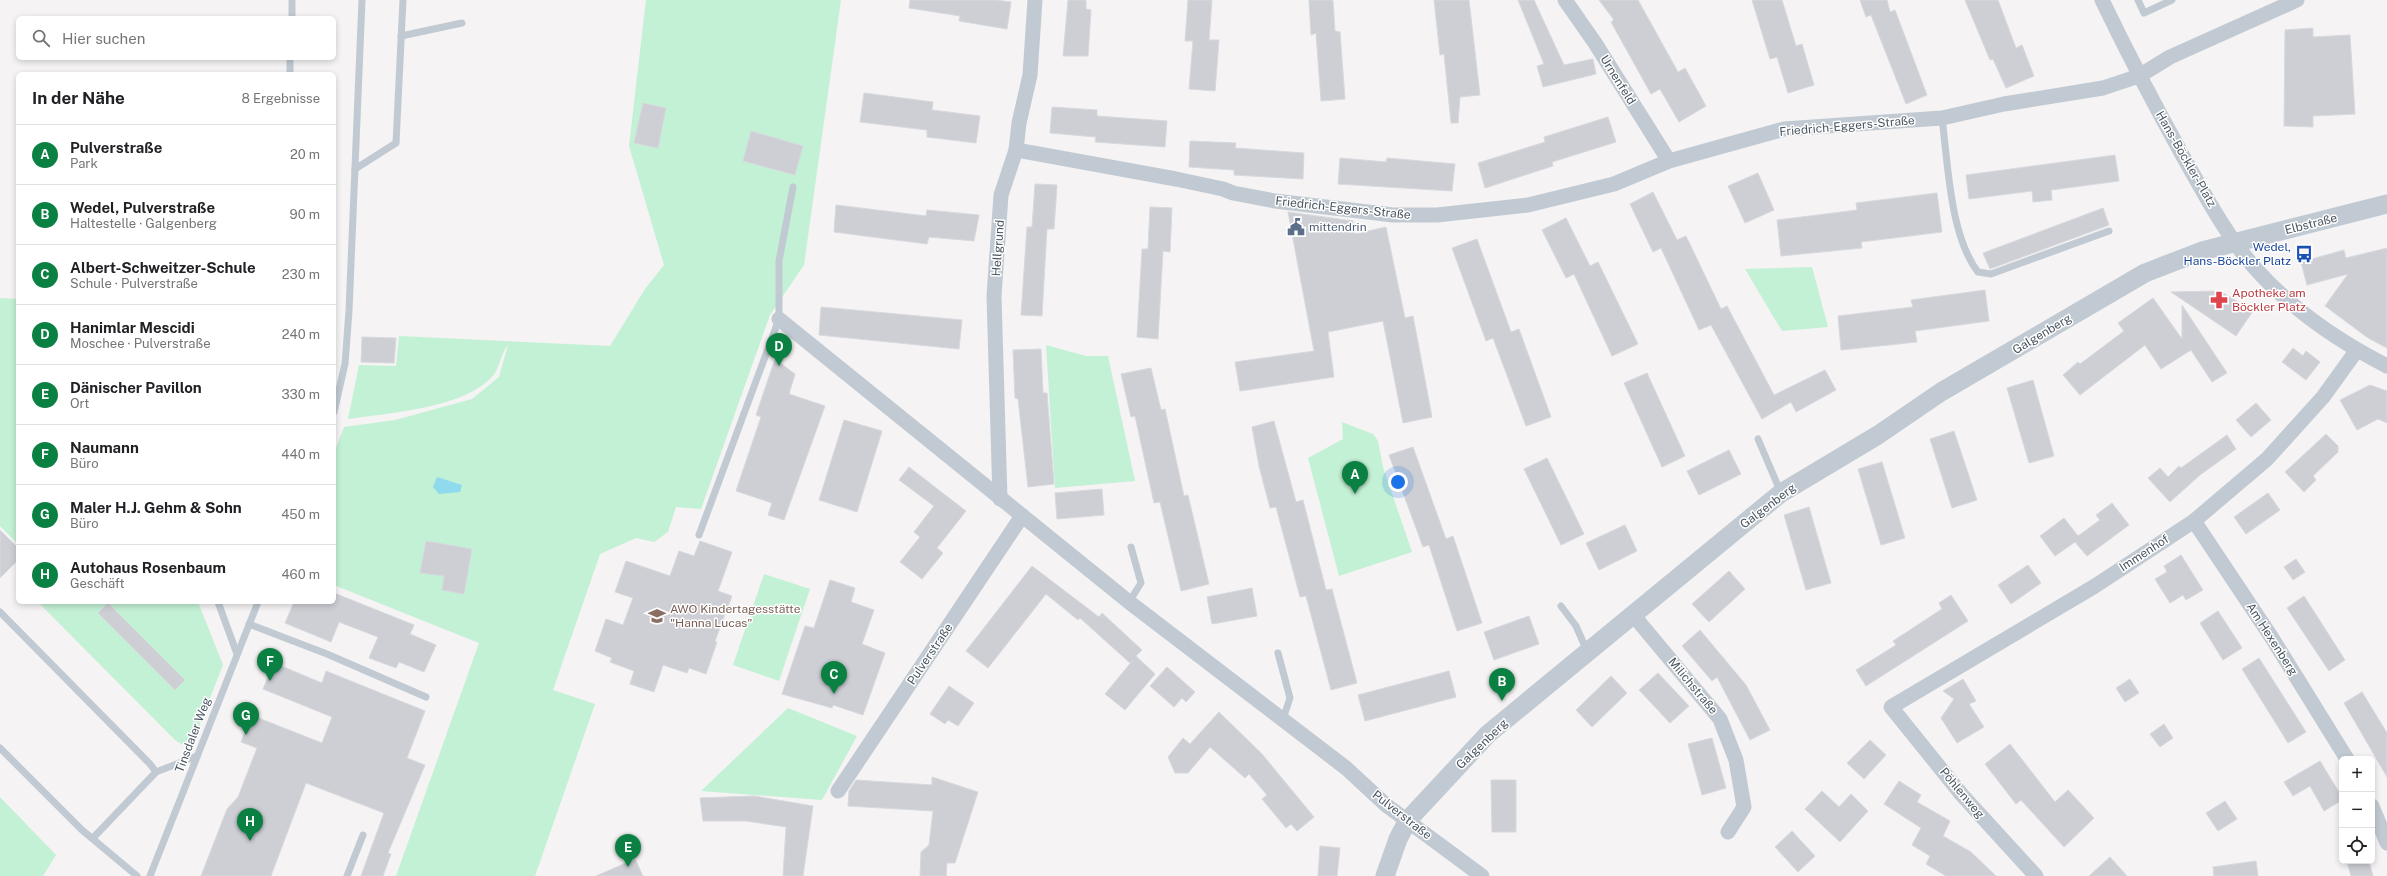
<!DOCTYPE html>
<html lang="de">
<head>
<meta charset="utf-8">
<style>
	body { margin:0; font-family:"Public Sans",sans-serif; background:#f2f2f2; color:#202124 }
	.controls { position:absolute; right:12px; bottom:12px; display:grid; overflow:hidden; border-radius:6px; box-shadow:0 2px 6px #0003 }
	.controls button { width:36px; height:36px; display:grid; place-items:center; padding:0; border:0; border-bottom:1px solid #e0e0e0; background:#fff; color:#202124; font:20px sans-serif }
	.you { position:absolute; left:1398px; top:482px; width:14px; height:14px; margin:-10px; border:3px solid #fff; border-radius:50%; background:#1a73e8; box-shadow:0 0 0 6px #1a73e833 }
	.badge { display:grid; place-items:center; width:26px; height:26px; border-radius:50%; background:#0b8043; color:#fff; font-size:13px; font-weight:700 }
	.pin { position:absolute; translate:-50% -33px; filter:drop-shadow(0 1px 2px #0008) }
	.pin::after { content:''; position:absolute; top:21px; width:14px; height:12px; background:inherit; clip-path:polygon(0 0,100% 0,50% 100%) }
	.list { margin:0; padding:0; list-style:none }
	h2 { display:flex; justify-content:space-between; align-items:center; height:52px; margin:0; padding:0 16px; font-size:17px }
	h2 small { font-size:13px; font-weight:400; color:#757577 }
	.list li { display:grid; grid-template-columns:26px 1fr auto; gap:12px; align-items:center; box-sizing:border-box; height:60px; padding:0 16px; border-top:1px solid #e0e0e0 }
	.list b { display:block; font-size:15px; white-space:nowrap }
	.list p { margin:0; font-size:13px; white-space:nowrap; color:#757577 }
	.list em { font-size:13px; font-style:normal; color:#757577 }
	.icon { flex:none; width:22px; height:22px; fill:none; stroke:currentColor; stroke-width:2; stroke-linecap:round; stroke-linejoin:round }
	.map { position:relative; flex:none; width:2387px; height:876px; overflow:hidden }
	.search { position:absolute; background:#fff; box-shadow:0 2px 6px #0003; left:16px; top:16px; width:320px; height:44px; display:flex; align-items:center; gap:10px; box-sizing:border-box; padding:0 14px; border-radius:6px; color:#757577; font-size:15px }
	.panel { position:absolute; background:#fff; box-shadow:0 2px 6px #0003; left:16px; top:72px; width:320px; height:532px; border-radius:6px }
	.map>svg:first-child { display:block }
</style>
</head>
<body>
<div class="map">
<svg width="2387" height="876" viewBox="0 0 2387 876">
	<rect width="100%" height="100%" fill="#f5f3f3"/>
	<g fill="#c3f1d5">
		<path d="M646 0H841L804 265 770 315 701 509 676 507 668 532 654 542 636 538 600 554 553 690 595 704 535 876H396L479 643 334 585V453L344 427 395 420 472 399 499 377 508 345C502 352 500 364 495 373 470 408 388 413 348 419L359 365 396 366 399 336 610 346 645 289 664 265 629 146Z"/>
		<path d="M1812 267 1828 327 1782 331 1745 269Z"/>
		<path d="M0 298 18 299V544L0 526Z"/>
		<path d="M1046 345 1086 356H1108L1135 481 1055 488Z"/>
		<path d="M1342 422 1373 434 1378 441 1383 467 1412 552 1339 576 1308 458 1343 439Z"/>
		<path d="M764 574 810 589 779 681 733 665Z"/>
		<path d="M38 602H198L223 665 190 749 175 740Z"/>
		<path d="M788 708 857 736 822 800 701 791Z"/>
		<path d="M0 797 56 855 43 876H0Z"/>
	</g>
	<path fill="#90daee" d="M437 477 462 485 460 492 439 494 433 487Z"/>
	<g fill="#cdcfd5" stroke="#d7d9de">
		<path d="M910 0H995L1011 2 1007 29 959 21 960 16 909 8Z"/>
		<path d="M1068 0H1086V9L1091 10 1088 56H1063Z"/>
		<path d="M1188 0H1212L1209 40H1219L1215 91 1189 89 1193 41H1185Z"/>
		<path d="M1309 0H1333L1335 31 1340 32 1345 99 1321 101 1316 33 1311 35Z"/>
		<path d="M1434 0H1469L1480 95 1460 97 1458 123H1451L1444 54 1440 55Z"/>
		<path d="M1518 0H1534L1564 65 1593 59 1596 74 1543 87 1537 66 1544 64Z"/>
		<path d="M1599 0H1638L1678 72 1685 68 1706 106 1679 122 1660 89 1651 94 1611 22 1614 20Z"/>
		<path d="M1752 0H1782L1796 46 1802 44 1814 85 1788 93 1777 57 1770 59Z"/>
		<path d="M1860 0H1887L1890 12 1895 10 1927 95 1906 104 1871 15 1866 17Z"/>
		<path d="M1965 0H1998L2016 48 2022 45 2034 76 2006 88 1993 59 1990 60Z"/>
		<path d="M2313 28V37L2350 35 2355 114 2313 116V127L2284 126 2285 30Z"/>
		<path d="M864 93 933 102 932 110 980 116 976 143 927 137V130L860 122Z"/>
		<path d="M643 103 666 108 658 148 634 143Z"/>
		<path d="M1052 107 1097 110V116L1167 121 1165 147 1095 142 1096 137 1050 133Z"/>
		<path d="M1608 117 1616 142 1552 162 1553 166 1485 188 1478 163 1545 142 1544 137Z"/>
		<path d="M751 131 803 146 795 175 743 161Z"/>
		<path d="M1190 141 1236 143 1235 148 1304 153 1303 179 1234 175V170L1189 167Z"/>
		<path d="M2115 155 2119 181 2051 190 2052 200 2033 202 2032 191 1969 199 1966 175Z"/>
		<path d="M1340 158 1386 162 1387 158 1455 164 1452 191 1338 184Z"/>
		<path d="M1758 173 1774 210 1745 223 1728 186Z"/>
		<path d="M1035 184 1057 185 1054 229H1047L1042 316 1021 315 1027 227H1032Z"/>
		<path d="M1653 192 1677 240 1686 236 1721 309 1727 306 1774 395 1825 370 1836 390 1796 412 1791 402 1762 419 1711 325 1699 330 1661 248 1653 252 1630 204Z"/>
		<path d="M1937 193 1942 232 1861 242 1862 248 1781 256 1777 220 1857 210 1856 203Z"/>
		<path d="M836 205 926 216 927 210 979 215 974 241 929 237 927 244 834 232Z"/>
		<path d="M1150 207 1172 208 1170 252 1163 251 1158 339 1137 337 1142 249H1148Z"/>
		<path d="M2103 208 2109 225 1990 269 1983 253Z"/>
		<path d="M1288 212 1353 221 1355 234 1386 227 1405 318 1413 316 1432 417 1403 423 1383 321 1328 332 1334 377 1240 391 1235 362 1314 351Z"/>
		<path d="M1566 218 1590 266 1598 262 1638 344 1612 356 1574 274 1566 278 1542 230Z"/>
		<path d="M1477 239 1511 332 1519 329 1551 417 1526 426 1493 338 1486 341 1452 248Z"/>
		<path d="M2387 248V348L2368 338 2325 306 2348 274 2307 285 2301 262 2344 250 2346 258Z"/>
		<path d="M1985 290 1989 321 1915 331 1917 342 1841 350 1838 316 1913 307 1911 300Z"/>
		<path d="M2220 291 2253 311 2236 336 2171 292Z"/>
		<path d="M2153 298 2182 339V305L2227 373 2212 382 2191 350 2161 369 2145 345 2080 395 2063 375 2078 362 2080 364 2124 331 2118 323Z"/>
		<path d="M821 307 962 320 959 349 819 335Z"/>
		<path d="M362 337 396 338 394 363 361 362Z"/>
		<path d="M2293 348 2303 356 2306 351 2320 362 2306 380 2282 362Z"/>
		<path d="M1041 349 1043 393H1047L1054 484 1028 487 1018 399 1015 398 1013 350Z"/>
		<path d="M775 359 795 374 789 394 825 406 784 520 768 515 772 503 736 491 761 417 756 415Z"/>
		<path d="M1151 368 1161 410 1165 409 1184 496 1188 495 1209 584 1181 591 1160 502 1154 503 1135 416 1131 417 1121 374Z"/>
		<path d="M1647 373 1685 456 1662 467 1624 383Z"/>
		<path d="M2033 380 2054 456 2029 463 2007 388Z"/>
		<path d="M2370 385 2387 391V423L2378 419 2357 430 2340 400Z"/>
		<path d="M2256 403 2271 420 2251 437 2236 420Z"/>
		<path d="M844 420 882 431 857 512 819 500Z"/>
		<path d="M1274 421 1296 502 1303 500 1326 590 1332 589 1357 683 1331 690 1306 596 1300 597 1276 507 1270 508 1259 466 1252 427Z"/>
		<path d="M1954 431 1977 500 1952 508 1930 439Z"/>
		<path d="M2326 434 2338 446V452L2313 476 2316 480 2304 492 2285 472Z"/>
		<path d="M2227 435 2236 449 2200 475 2170 502 2148 478 2160 468 2168 477 2179 466 2181 468Z"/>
		<path d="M1413 447 1446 539 1453 536 1482 623 1457 631 1429 545 1423 547 1389 455Z"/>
		<path d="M1729 450 1741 474 1699 495 1687 471Z"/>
		<path d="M1547 458 1584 534 1561 545 1524 469Z"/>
		<path d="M1882 462 1905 538 1881 545 1858 469Z"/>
		<path d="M909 467 966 511 937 548 943 553 922 579 900 562 920 537 914 532 934 506 899 480Z"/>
		<path d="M1102 489 1104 515 1057 519 1055 493Z"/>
		<path d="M2268 493 2280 510 2246 534 2234 517Z"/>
		<path d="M2112 503 2129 525 2087 556 2075 542 2055 556 2040 536 2064 518 2078 536 2100 520 2096 515Z"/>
		<path d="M1809 507 1831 583 1806 590 1784 515Z"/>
		<path d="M1625 525 1637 551 1599 570 1586 543Z"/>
		<path d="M0 530 18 548V560L0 578Z"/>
		<path d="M426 541 472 549 464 594 442 590 444 576 420 573Z"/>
		<path d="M700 541 732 552 718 591 732 596 715 641 717 642 706 674 689 668 687 673 663 665 654 692 630 684 634 671 610 662 612 658 595 651 606 619 623 625 633 598 615 592 626 561 670 576 679 551 694 556Z"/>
		<path d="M2181 555 2203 590 2186 600 2183 595 2170 603 2155 579 2167 572 2164 566Z"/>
		<path d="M2296 559 2305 572 2293 580 2284 567Z"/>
		<path d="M2028 565 2041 583 2011 604 1998 585Z"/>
		<path d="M1032 566 1099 617 1102 613 1142 650 1136 656 1155 674 1125 710 1105 694 1133 660 1130 663 1080 618 1078 620 1046 594 988 668 966 651Z"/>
		<path d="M1729 571 1745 589 1709 622 1692 604Z"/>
		<path d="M830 580 855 588 851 602 874 610 862 644 885 653 863 715 833 705 832 708 782 694 805 626 814 628Z"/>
		<path d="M1252 588 1257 616 1212 624 1207 597Z"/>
		<path d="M334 593 414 625 410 634 436 645 424 672 399 662 396 668 369 658 378 637 339 622 331 642 285 623 294 602H334Z"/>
		<path d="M1951 595 1968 621 1866 686 1856 670 1896 645 1893 641 1942 609 1939 603Z"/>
		<path d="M2304 596 2345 660 2329 671 2287 608Z"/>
		<path d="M108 603 185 680 175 690 98 613Z"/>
		<path d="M2218 611 2242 648 2223 660 2200 623Z"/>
		<path d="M1529 616 1539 644 1494 660 1484 632Z"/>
		<path d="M1700 630 1746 685 1770 730 1750 740 1717 677 1712 681 1682 646Z"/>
		<path d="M2259 658 2306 732 2288 743 2242 669Z"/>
		<path d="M274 663 322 683 326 671 425 711 407 758 425 765 388 853 391 854 383 876H361L384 813 306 783 271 876H201L227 809 238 797 257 748 241 742 251 715 322 743 332 717 263 689Z"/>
		<path d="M1167 667 1195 692 1186 702 1182 698 1174 707 1150 686Z"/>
		<path d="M1449 671 1456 697 1365 721 1358 695Z"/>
		<path d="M1658 673 1689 706 1670 723 1639 690Z"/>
		<path d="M1611 676 1627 693 1592 727 1576 710Z"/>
		<path d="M1963 679 1976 701 1969 704 1984 727 1957 743 1941 718 1954 699 1943 691Z"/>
		<path d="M2130 679 2139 693 2125 702 2116 688Z"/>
		<path d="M949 686 974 703 958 726 948 720 945 724 930 714Z"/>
		<path d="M2362 692 2387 733V777L2344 703Z"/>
		<path d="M1219 712 1262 754 1314 817 1297 831 1291 824 1286 828 1262 799 1267 795 1249 774 1245 778 1210 747 1188 773H1175L1168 757 1183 738 1190 744Z"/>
		<path d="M2164 724 2173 738 2160 747 2150 734Z"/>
		<path d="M1712 738 1726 788 1702 795 1688 744Z"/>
		<path d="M1870 740 1886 755 1864 779 1847 763Z"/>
		<path d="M2010 744 2055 802 2068 790 2094 818 2064 847 2021 800 2016 804 1985 764Z"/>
		<path d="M2320 761 2342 797V800L2324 811 2310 786 2293 796 2284 782Z"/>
		<path d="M932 777 978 792 955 863H947L946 876H920L921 852 929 845 933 811 848 806 849 791 856 780 932 785Z"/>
		<path d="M1491 780H1516V832H1492Z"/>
		<path d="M1899 781 1921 795 1917 802 1950 821 1943 836 1971 852 1996 876H1946L1926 864 1930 856 1912 845 1921 828 1884 804Z"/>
		<path d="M1822 791 1839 807 1851 794 1868 811 1840 842 1805 809Z"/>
		<path d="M754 796 813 806 803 876H783L786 827 746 821H703L700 798Z"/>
		<path d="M2225 801 2237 819 2218 831 2206 813Z"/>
		<path d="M1792 831 1815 856 1798 872 1775 847Z"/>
		<path d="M1320 846 1340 848 1337 876H1318Z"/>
		<path d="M2110 857 2127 876H2089Z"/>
		<path d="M635 859 643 876H596Z"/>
		<path d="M2256 861 2258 876H2214L2213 867Z"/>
		<path d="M2347 861H2369L2373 876H2351Z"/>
	</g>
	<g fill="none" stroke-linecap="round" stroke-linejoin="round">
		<g stroke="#c1cad2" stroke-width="7">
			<path d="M2138 0 2144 13 2172 0"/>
			<path d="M292 18V0"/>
			<path d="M401 36 462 23"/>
			<path d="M290 74V58"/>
			<path d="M1942 118C1948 164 1950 236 1978 272L1991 274 2109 231"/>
			<path d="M355 169 396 143 403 0"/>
			<path d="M334 412 345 364 349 311 362 0"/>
			<path d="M1758 439 1781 493"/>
			<path d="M699 535 779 319V261L793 187"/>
			<path d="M218 602 237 654"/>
			<path d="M1129 602 1141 583 1131 547"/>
			<path d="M1561 606 1576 626 1587 651"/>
			<path d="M0 612 150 764 156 772"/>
			<path d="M249 624 327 654 426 697"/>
			<path d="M1278 653 1290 698 1283 719"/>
			<path d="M0 748 82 830 137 876"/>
			<path d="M93 838 156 772 197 756"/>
			<path d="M150 876 258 602"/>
			<path d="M347 876 363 835"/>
		</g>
		<g stroke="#c1cad2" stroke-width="15">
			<path d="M1565 0 1595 43 1669 161"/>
			<path d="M2102 0C2128 54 2155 106 2184 158 2205 195 2226 235 2254 267 2291 309 2338 341 2387 366"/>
			<path d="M1016 150 1176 179 1223 189 1233 193 1275 201 1393 215H1437L1528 205 1614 184 1669 161 1784 129 1942 118 2004 104 2103 88 2139 76 2170 57 2297 0"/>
			<path d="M779 319 1129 602 1346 768 1386 805 1482 876"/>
			<path d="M1000 499 994 296 1001 195 1016 150 1019 123 1030 75 1035 0"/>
			<path d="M2194 521 2272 638 2347 759"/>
			<path d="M1634 616 1720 719 1736 760 1744 807 1728 832"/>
			<path d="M838 791 1022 516"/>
			<path d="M2372 806 2387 843"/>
			<path d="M2036 876 1962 795 1891 707 2095 586 2194 521 2267 459 2323 397 2357 350"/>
		</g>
		<path stroke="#c1cad2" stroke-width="19" d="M1385 876 1398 839 1408 820 1488 734 1781 493 1878 435 1941 392 2145 273 2202 251 2387 204"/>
	</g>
	<defs>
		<g id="civic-bare" transform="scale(1.38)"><path d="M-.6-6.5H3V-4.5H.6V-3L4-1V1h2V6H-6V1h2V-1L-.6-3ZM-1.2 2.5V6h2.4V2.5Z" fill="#5c6f8a" stroke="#fff" stroke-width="2.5" paint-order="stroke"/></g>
		<g id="bus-bare" transform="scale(1.38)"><path d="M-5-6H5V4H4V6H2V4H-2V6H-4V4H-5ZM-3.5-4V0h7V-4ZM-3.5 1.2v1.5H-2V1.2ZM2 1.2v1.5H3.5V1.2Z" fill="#1a4fb4" stroke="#fff" stroke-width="2.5" paint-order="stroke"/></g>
		<g id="pharmacy-bare" transform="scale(1.38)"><path d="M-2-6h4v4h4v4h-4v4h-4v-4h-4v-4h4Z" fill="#e0444e" stroke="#fff" stroke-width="2.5" paint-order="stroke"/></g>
		<g id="school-bare" transform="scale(1.38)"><path d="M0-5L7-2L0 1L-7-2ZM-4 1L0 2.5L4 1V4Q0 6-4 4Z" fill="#8d6e63" stroke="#fff" stroke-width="2.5" paint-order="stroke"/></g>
	</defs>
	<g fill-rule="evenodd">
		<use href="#civic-bare" x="1296" y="227"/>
		<use href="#bus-bare" x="2304" y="254"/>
		<use href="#pharmacy-bare" x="2219" y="300"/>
		<use href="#school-bare" x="657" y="616"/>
	</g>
	<g text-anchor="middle" stroke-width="3" stroke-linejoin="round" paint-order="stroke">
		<g font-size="12" fill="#4a5661" stroke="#fff">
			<text transform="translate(1618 80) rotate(58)" y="4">Urnenfeld</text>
			<text transform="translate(1847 126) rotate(-5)" y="4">Friedrich-Eggers-Straße</text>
			<text transform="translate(2186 159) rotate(60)" y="4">Hans-Böckler-Platz</text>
			<text transform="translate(1343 208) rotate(6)" y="4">Friedrich-Eggers-Straße</text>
			<text transform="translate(2311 224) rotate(-14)" y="4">Elbstraße</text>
			<text transform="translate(998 248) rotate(-86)" y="4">Hellgrund</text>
			<text transform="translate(2042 334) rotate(-31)" y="4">Galgenberg</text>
			<text transform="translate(1768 506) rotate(-37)" y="4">Galgenberg</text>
			<text transform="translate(2144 553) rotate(-33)" y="4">Immenhof</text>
			<text transform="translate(2272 639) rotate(57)" y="4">Am Hexenberg</text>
			<text transform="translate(930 654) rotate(-56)" y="4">Pulverstraße</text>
			<text transform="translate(1693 686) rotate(50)" y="4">Milichstraße</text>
			<text transform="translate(193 735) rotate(-69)" y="4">Tinsdaler Weg</text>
			<text transform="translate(1482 744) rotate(-44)" y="4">Galgenberg</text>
			<text transform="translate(1962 793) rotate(50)" y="4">Pöhlenweg</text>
			<text transform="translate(1402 815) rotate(38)" y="4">Pulverstraße</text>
		</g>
		<g font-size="12" fill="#4e5e75" stroke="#fff" text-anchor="start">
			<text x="1309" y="231">mittendrin</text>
		</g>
		<g font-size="12" fill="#164399" stroke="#fff" text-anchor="end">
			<text x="2291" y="251">Wedel,<tspan x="2291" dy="14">Hans-Böckler Platz</tspan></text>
		</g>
		<g font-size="12" fill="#be3a42" stroke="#fff" text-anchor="start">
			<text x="2232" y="297">Apotheke am<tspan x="2232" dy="14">Böckler Platz</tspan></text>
		</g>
		<g font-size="12" fill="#785e54" stroke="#fff" text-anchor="start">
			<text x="670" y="613">AWO Kindertagesstätte<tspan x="670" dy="14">"Hanna Lucas"</tspan></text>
		</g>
	</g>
</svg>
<div class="controls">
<button>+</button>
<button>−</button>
<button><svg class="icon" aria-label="locate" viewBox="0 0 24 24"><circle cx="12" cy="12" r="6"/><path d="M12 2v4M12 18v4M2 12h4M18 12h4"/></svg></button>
</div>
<div class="you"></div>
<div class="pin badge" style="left:1355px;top:494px">A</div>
<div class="pin badge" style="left:1502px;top:701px">B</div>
<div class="pin badge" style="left:834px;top:694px">C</div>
<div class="pin badge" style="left:779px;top:366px">D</div>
<div class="pin badge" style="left:628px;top:867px">E</div>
<div class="pin badge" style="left:270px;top:681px">F</div>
<div class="pin badge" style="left:246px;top:735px">G</div>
<div class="pin badge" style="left:250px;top:841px">H</div>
<div class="search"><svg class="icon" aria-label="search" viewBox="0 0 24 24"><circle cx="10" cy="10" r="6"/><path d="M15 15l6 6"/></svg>Hier suchen</div>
<section class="panel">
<h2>In der Nähe<small>8 Ergebnisse</small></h2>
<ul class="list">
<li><span class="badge">A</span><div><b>Pulverstraße</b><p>Park</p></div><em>20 m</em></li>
<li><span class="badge">B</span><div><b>Wedel, Pulverstraße</b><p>Haltestelle · Galgenberg</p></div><em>90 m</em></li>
<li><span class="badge">C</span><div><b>Albert-Schweitzer-Schule</b><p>Schule · Pulverstraße</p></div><em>230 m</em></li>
<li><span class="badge">D</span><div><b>Hanimlar Mescidi</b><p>Moschee · Pulverstraße</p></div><em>240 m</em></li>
<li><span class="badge">E</span><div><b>Dänischer Pavillon</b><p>Ort</p></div><em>330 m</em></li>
<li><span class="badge">F</span><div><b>Naumann</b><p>Büro</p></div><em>440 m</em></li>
<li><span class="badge">G</span><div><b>Maler H.J. Gehm &amp; Sohn</b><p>Büro</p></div><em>450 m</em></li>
<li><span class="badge">H</span><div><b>Autohaus Rosenbaum</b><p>Geschäft</p></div><em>460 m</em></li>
</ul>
</section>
</div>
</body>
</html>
